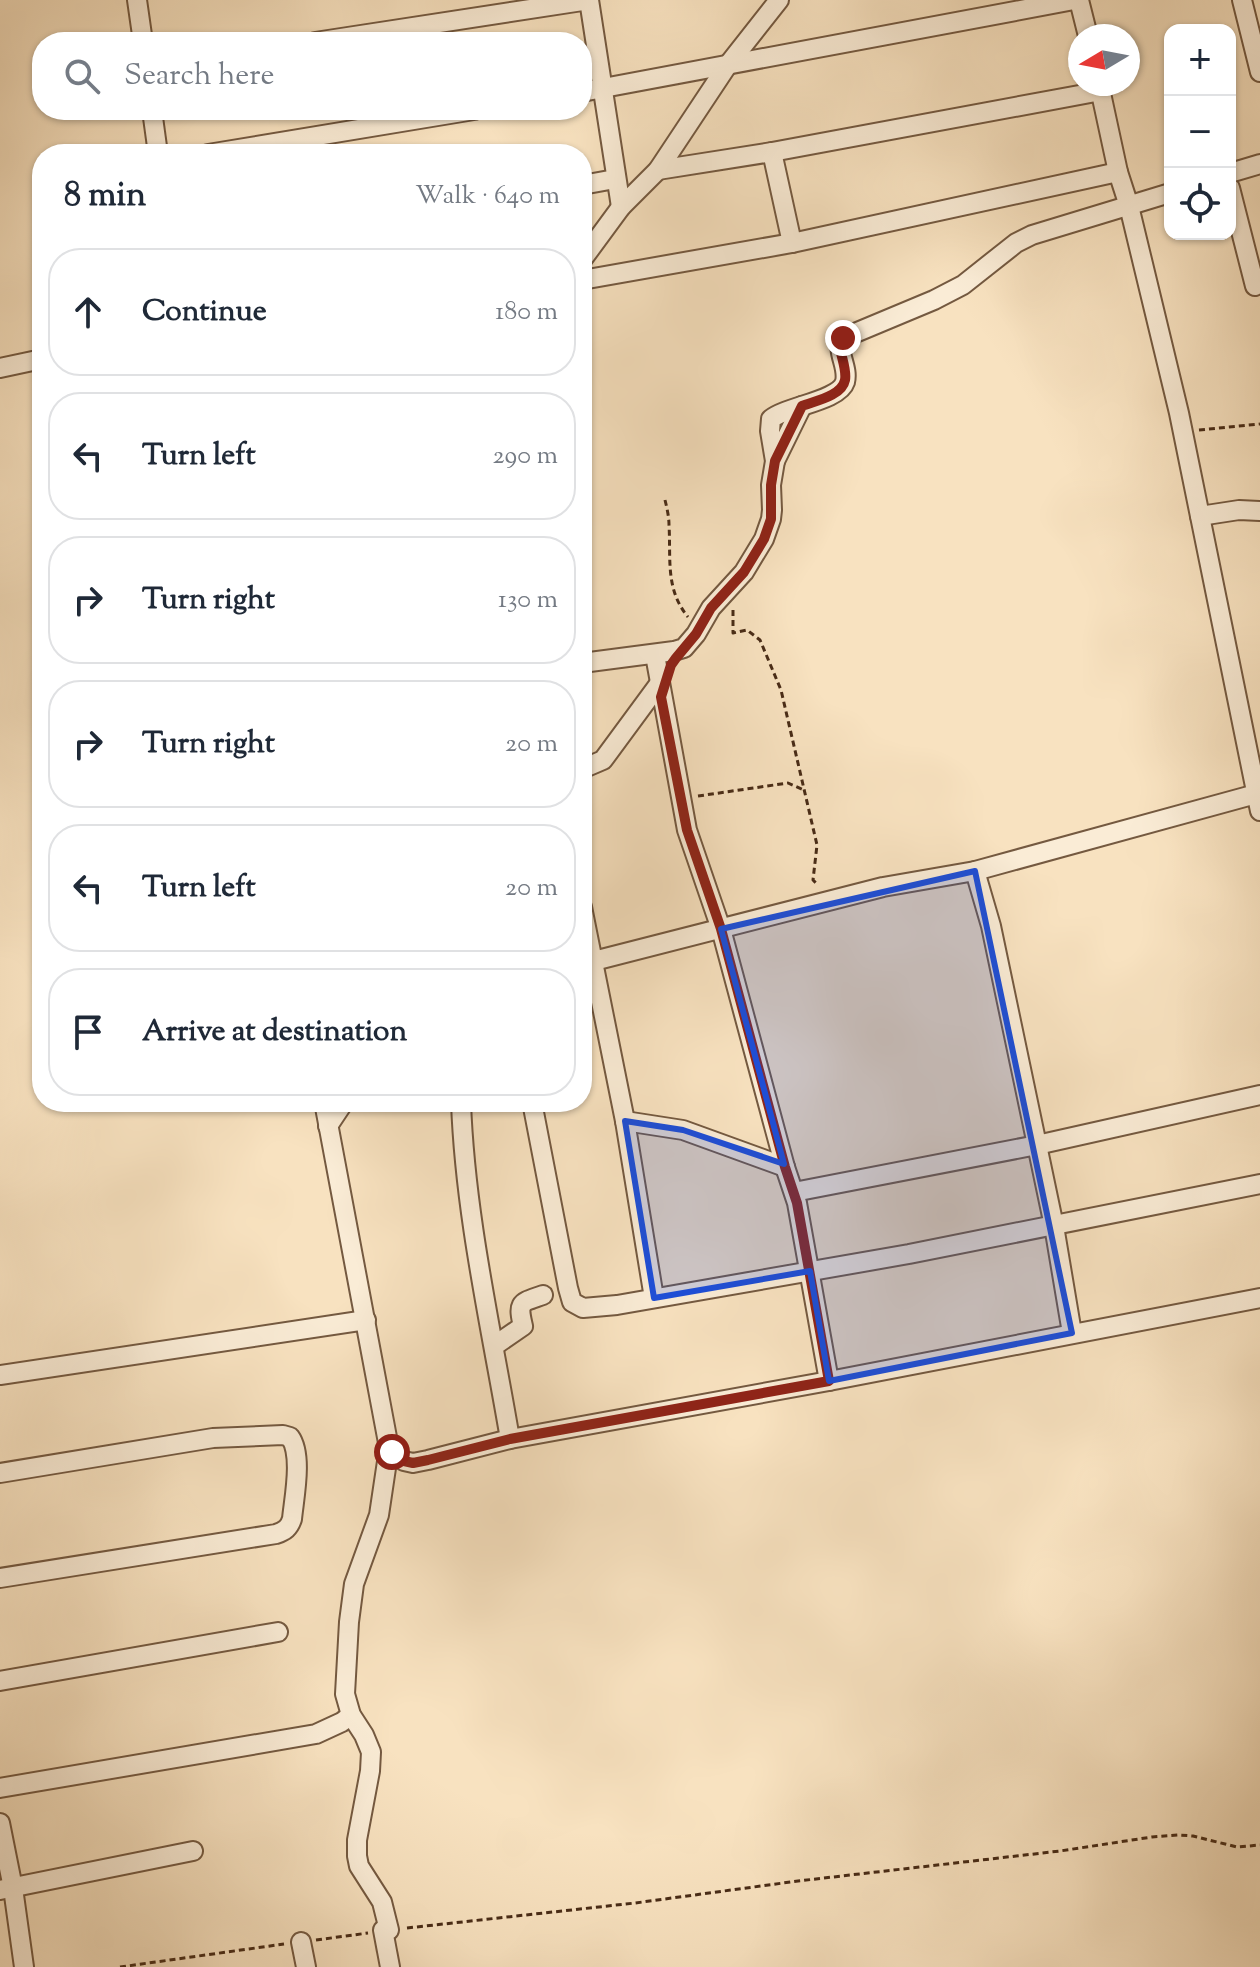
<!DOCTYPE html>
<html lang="en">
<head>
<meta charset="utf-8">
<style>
	body { margin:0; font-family:"Sorts Mill Goudy",serif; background:#f6f6f7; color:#1f2937 }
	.controls { position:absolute; right:24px; top:24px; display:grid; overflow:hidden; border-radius:16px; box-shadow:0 2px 6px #0004 }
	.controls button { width:72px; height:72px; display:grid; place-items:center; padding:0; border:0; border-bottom:2px solid #e0e1e3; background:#fff; color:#1f2937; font:40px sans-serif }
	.compass { position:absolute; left:1068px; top:24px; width:72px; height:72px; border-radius:50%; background:#fff; box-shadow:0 2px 6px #0004; rotate:260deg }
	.stop { position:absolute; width:24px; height:24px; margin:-18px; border:6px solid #8f2418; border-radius:50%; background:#fff }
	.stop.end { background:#8f2418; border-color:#fff; box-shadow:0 2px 8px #0008 }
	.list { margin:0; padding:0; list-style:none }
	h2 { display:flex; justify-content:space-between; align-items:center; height:104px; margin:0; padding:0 32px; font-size:34px }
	h2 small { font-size:26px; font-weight:400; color:#747a83 }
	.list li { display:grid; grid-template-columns:52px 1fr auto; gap:24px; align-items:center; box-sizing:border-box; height:128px; margin:0 16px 16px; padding:0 16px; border:2px solid #e0e1e3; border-radius:32px }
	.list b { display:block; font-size:30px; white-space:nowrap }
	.list em { font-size:26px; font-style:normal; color:#747a83 }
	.icon { flex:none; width:44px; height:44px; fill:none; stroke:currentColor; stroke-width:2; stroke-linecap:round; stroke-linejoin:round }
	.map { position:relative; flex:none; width:1260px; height:1967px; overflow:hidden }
	.search { position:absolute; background:#fff; box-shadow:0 2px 6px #0004; left:32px; top:32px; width:560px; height:88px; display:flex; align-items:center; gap:20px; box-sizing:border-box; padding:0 28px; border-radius:32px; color:#747a83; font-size:30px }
	.panel { position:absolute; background:#fff; box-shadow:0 2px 6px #0004; left:32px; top:144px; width:560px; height:968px; border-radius:32px }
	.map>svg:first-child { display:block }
</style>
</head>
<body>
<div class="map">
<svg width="1260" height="1967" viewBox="0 0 1260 1967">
	<rect width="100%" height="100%" fill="#f8e2c0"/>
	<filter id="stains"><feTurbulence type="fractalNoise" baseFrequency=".0025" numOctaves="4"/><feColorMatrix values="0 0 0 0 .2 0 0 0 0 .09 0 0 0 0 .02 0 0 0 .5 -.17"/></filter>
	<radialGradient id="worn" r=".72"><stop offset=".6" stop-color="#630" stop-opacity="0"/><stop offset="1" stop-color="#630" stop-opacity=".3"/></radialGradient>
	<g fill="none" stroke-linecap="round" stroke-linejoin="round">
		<g stroke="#745940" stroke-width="22">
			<g id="minor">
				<path d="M137 0 143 42"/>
				<path d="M589 0 621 207"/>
				<path d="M1079 0 1088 36"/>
				<path d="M1242 0 1260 72"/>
				<path d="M315 42 589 0"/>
				<path d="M1099 84 1118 172 1129 206 1179 413 1260 811"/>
				<path d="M582 92 1074 0"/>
				<path d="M152 110 158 154"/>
				<path d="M772 152 792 243"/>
				<path d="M208 154 474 110"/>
				<path d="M658 170 772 152 1101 91"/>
				<path d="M1230 173 1260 164"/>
				<path d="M582 185 615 179"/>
				<path d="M1230 188 1255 286"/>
				<path d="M582 260 621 207 658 170 727 66 779 0"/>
				<path d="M582 280 792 243 1118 172"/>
				<path d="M0 368 42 359"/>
				<path d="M775 461 802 406"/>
				<path d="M1200 516 1239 510 1260 511"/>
				<path d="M655 655 687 830 721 929 785 1167 797 1203 829 1381"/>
				<path d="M582 663 674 651 684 648 696 634 711 608 744 572 764 539 771 519 772 510 771 485 775 461 770 431 771 419C787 406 839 401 845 382 849 366 835 352 843 338L934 300 963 285 1016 243 1032 235 1170 193"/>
				<path d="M582 769 603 760 659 684"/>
				<path d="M975 871 1256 794"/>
				<path d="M582 907 625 1121 654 1298"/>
				<path d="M582 964 883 887 975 871 991 926 1054 1226 1072 1333"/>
				<path d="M324 1102 389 1448 379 1515 354 1584 349 1622 345 1694 351 1715 364 1735 371 1752 370 1771 357 1840V1856L359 1866 382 1902 389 1930"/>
				<path d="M461 1102C465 1215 491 1327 510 1439"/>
				<path d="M532 1102 568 1288 572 1302 583 1308 617 1305 909 1254 1260 1184"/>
				<path d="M625 1121 683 1130 785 1167"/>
				<path d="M328 1126 344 1102"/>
				<path d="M794 1192 1037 1145 1260 1095"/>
				<path d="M494 1346 523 1326C517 1301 521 1303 543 1295"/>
				<path d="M0 1375 366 1320"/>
				<path d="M389 1448 397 1456 404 1461 413 1463 428 1460 510 1439 829 1381 1260 1298"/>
				<path d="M0 1473 213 1438 283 1435 290 1437C303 1455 294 1498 292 1519 289 1528 285 1531 276 1534L0 1578"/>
				<path d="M0 1681 278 1632"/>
				<path d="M0 1788 316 1734 342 1722 351 1715"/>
				<path d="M0 1823 13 1888 24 1967"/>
				<path d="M0 1890 193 1851"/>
				<path d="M383 1930 390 1967"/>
				<path d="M301 1942 306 1967"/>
			</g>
		</g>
		<g stroke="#482b16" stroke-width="3" stroke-dasharray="6 4" stroke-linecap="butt">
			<path d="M1199 430 1260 424"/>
			<path d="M665 500C667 508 669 517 669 525 671 559 665 589 688 617"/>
			<path d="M733 610V633L747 630 760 640 781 690 817 845 813 880 818 885"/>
			<path d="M698 796 788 783 804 790"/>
			<path d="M407 1928 635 1903 798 1881 1060 1851 1152 1837 1178 1835 1193 1836 1237 1847 1260 1845"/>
			<path d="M316 1940 368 1933"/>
			<path d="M120 1967 284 1944"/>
		</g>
		<use href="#minor" stroke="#faecd6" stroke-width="18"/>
	</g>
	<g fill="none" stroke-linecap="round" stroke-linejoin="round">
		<path stroke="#8f2418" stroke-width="10" d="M392 1452 404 1461 413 1463 428 1460 510 1439 829 1381 797 1203 785 1167 721 929 687 830 661 697 671 665 676 658 696 634 711 608 744 572 764 539 771 519V485L775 461 802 406C815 401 842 396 845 380 847 370 841 357 840 347V343L843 338"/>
	</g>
	<path fill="#1d4ed8" fill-opacity="0.2" stroke="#1d4ed8" stroke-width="6" stroke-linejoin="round" d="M975 871 1072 1333 829 1381 810 1271 654 1298 625 1121 683 1130 784 1164 721 929Z"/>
	<rect width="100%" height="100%" filter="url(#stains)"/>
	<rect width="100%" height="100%" fill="url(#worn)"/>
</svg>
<div class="controls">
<button>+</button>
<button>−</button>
<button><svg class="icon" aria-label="locate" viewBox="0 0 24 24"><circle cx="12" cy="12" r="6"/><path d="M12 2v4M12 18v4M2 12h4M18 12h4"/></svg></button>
</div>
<svg class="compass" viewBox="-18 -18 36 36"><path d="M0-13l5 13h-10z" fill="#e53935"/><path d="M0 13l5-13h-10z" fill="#747a83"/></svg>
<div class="stop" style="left:392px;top:1452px"></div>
<div class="stop end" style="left:843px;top:338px"></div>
<div class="search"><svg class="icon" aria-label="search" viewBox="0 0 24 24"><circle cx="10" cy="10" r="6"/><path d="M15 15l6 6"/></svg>Search here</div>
<section class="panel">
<h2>8 min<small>Walk · 640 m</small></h2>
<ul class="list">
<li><svg class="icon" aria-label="ahead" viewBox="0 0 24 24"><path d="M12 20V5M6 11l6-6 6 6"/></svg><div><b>Continue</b></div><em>180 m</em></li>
<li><svg class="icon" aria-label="left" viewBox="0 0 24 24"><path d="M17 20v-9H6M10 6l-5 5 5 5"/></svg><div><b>Turn left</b></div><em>290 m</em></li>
<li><svg class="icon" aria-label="right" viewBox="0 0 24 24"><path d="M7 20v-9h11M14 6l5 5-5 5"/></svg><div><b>Turn right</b></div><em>130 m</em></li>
<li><svg class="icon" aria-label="right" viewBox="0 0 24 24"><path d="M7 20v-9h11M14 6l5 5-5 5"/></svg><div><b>Turn right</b></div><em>20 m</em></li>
<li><svg class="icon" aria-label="left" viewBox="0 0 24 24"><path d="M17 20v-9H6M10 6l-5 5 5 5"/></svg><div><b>Turn left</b></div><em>20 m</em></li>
<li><svg class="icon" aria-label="arrive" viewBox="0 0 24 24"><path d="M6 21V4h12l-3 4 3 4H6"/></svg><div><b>Arrive at destination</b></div></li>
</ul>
</section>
</div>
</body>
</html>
